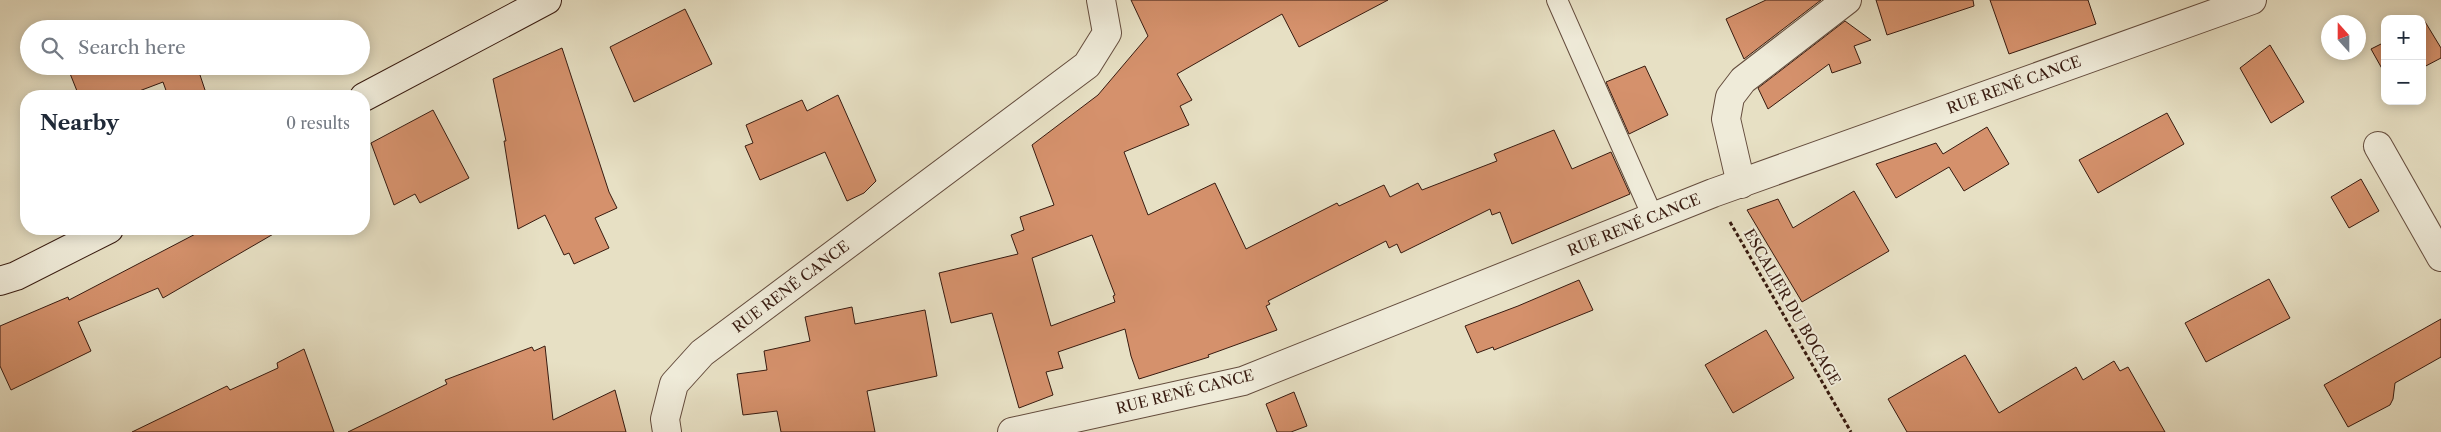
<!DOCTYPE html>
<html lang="en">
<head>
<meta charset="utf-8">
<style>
	body { margin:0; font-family:"Libre Caslon Text",serif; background:#f6f6f7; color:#1f2937 }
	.controls { position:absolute; right:15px; top:15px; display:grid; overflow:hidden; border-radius:10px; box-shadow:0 2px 12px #0003 }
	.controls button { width:45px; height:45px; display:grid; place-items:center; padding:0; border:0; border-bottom:1px solid #e0e1e3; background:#fff; color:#1f2937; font:25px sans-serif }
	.compass { position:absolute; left:2321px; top:15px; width:45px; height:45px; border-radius:50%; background:#fff; box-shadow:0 2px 12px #0003; rotate:339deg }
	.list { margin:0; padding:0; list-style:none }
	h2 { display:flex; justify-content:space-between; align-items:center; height:65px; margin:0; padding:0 20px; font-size:21px }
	h2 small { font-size:16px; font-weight:400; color:#747a83 }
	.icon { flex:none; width:28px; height:28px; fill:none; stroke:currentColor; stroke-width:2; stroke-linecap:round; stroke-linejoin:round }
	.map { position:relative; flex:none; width:2441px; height:432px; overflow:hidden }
	.search { position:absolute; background:#fff; box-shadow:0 2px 12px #0003; left:20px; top:20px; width:350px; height:55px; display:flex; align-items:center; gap:12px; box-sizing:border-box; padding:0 18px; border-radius:28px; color:#747a83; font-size:19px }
	.panel { position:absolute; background:#fff; box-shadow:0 2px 12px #0003; left:20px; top:90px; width:350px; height:145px; border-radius:20px }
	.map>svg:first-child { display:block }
</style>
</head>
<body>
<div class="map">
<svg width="2441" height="432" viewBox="0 0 2441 432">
	<rect width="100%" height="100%" fill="#e7e0c4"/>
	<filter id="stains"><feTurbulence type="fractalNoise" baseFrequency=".004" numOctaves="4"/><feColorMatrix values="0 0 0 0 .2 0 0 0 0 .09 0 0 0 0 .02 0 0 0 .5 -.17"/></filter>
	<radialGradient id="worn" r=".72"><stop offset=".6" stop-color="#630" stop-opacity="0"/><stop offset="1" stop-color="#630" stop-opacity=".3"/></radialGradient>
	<g fill="#d5916c" stroke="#381b10" fill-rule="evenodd">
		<path d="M1131 0H1388L1299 47 1282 14 1177 74 1192 100 1180 106 1189 125 1124 152 1148 215 1215 183 1246 249 1337 203 1339 206 1384 185 1390 197 1418 183 1422 190 1497 161 1494 154 1554 130 1572 169 1611 152 1630 194 1512 244 1500 212 1492 215 1490 209 1401 253 1397 244 1389 248 1386 241 1268 301 1270 304 1266 306 1277 330 1208 355 1209 357 1139 379 1131 356 1125 329 1058 352 1063 368 1046 372 1053 395 1019 408 992 313 951 323 939 273 1018 254 1011 235 1024 230 1020 217 1054 205 1032 145 1098 95 1148 36ZM1092 235 1115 295 1113 296 1115 302 1051 326 1032 258Z"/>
		<path d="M1766 0H1821L1744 59 1726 19Z"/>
		<path d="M1876 0H1973L1974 6 1887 35Z"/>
		<path d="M1990 0H2088L2096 24 2009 54Z"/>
		<path d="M685 9 712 64 634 102 610 47Z"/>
		<path d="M2424 20 2441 48V58L2422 68V21Z"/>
		<path d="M1845 21 1871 40 1854 46 1861 63 1832 73 1829 64 1768 109 1758 88Z"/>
		<path d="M2385 42V74L2371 49Z"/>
		<path d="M2270 45 2304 102 2271 123 2240 68Z"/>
		<path d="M562 48 609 192 617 208 595 218 609 248 574 264 569 253 564 255 545 215 518 229 504 141H506L493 79Z"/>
		<path d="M67 66H197L207 96H168L163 82 126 96H79Z"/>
		<path d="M1645 66 1668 115 1629 134 1606 82Z"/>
		<path d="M838 95 876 181 864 193 847 201 825 152 760 180 745 146 753 143 746 125 802 100 807 111Z"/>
		<path d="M433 110 469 178 420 203 415 194 394 205 371 143Z"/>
		<path d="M2167 113 2184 144 2098 193 2079 160Z"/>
		<path d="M1987 127 2009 164 1964 191 1949 167 1896 198 1876 164 1936 143 1943 154Z"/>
		<path d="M2361 179 2379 211 2349 228 2331 197Z"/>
		<path d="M1854 191 1889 251 1802 302 1747 210 1778 199 1793 228Z"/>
		<path d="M205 229H282L163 298 158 288 78 322 91 351 11 390 0 366V326L68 297 69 300Z"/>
		<path d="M2269 279 2290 318 2206 362 2185 323Z"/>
		<path d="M1579 280 1593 310 1494 350 1493 347 1477 353 1465 326 1518 306Z"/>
		<path d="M852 307 855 324 925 310 937 376 867 391 875 432H781L777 411 743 415 737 374 767 370 764 351 810 341 805 317Z"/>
		<path d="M2441 319V357L2395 383 2393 399 2390 405 2348 427 2324 385Z"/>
		<path d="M1766 330 1794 378 1733 413 1705 365Z"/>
		<path d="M545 346 553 420 615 390 626 432H348L447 384 445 380 532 347 534 351Z"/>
		<path d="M304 349 334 432H132L227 386 230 390 278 368 277 363Z"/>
		<path d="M1965 355 1999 413 2076 367 2083 380 2114 361 2120 371 2128 367 2165 432H1907L1888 399Z"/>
		<path d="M1294 392 1307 426 1291 432H1277L1266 404Z"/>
	</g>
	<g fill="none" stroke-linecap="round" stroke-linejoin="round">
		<g stroke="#644c3d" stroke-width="22">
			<path id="lane" d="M1557 0 1653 217"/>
		</g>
		<g stroke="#644c3d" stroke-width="30">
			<g id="street">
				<path d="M2378 146 2441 257"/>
				<path d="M1741 184 1726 119 1730 97 1743 80 1847 0"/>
				<path d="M667 432 665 419 674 384 702 353 1087 65 1107 33 1101 0"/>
				<path d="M1012 432 1243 381 1713 193 2252 0"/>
			</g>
		</g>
		<g stroke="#381b10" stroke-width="30">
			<g id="secondary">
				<path d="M364 97 547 0"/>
				<path d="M0 281 16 276 109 229"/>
			</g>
		</g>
		<path stroke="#381b10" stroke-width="3" stroke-dasharray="4 2.5" stroke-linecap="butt" d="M1730 222 1851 432"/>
		<use href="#lane" stroke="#efebd9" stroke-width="20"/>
		<use href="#street" stroke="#efebd9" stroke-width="28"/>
		<use href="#secondary" stroke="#efebd9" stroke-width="28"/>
	</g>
	<g text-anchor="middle" stroke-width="4" stroke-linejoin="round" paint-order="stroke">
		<g font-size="15" fill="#381b10" stroke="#efebd9">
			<text transform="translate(2014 85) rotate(-20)" y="5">RUE RENÉ CANCE</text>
			<text transform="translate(1634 225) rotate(-22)" y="5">RUE RENÉ CANCE</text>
			<text transform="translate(791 287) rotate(-37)" y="5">RUE RENÉ CANCE</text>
			<text transform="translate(1792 307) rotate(60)" y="5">ESCALIER DU BOCAGE</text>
			<text transform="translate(1185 392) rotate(-14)" y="5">RUE RENÉ CANCE</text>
		</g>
	</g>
	<rect width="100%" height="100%" filter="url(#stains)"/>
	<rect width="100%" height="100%" fill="url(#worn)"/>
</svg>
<div class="controls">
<button>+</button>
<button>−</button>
</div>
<svg class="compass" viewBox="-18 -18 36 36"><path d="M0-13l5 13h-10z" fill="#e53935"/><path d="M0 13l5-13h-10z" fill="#747a83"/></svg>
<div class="search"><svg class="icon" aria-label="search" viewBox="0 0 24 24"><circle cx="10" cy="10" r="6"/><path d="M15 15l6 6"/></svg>Search here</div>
<section class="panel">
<h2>Nearby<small>0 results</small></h2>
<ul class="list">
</ul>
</section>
</div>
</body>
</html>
